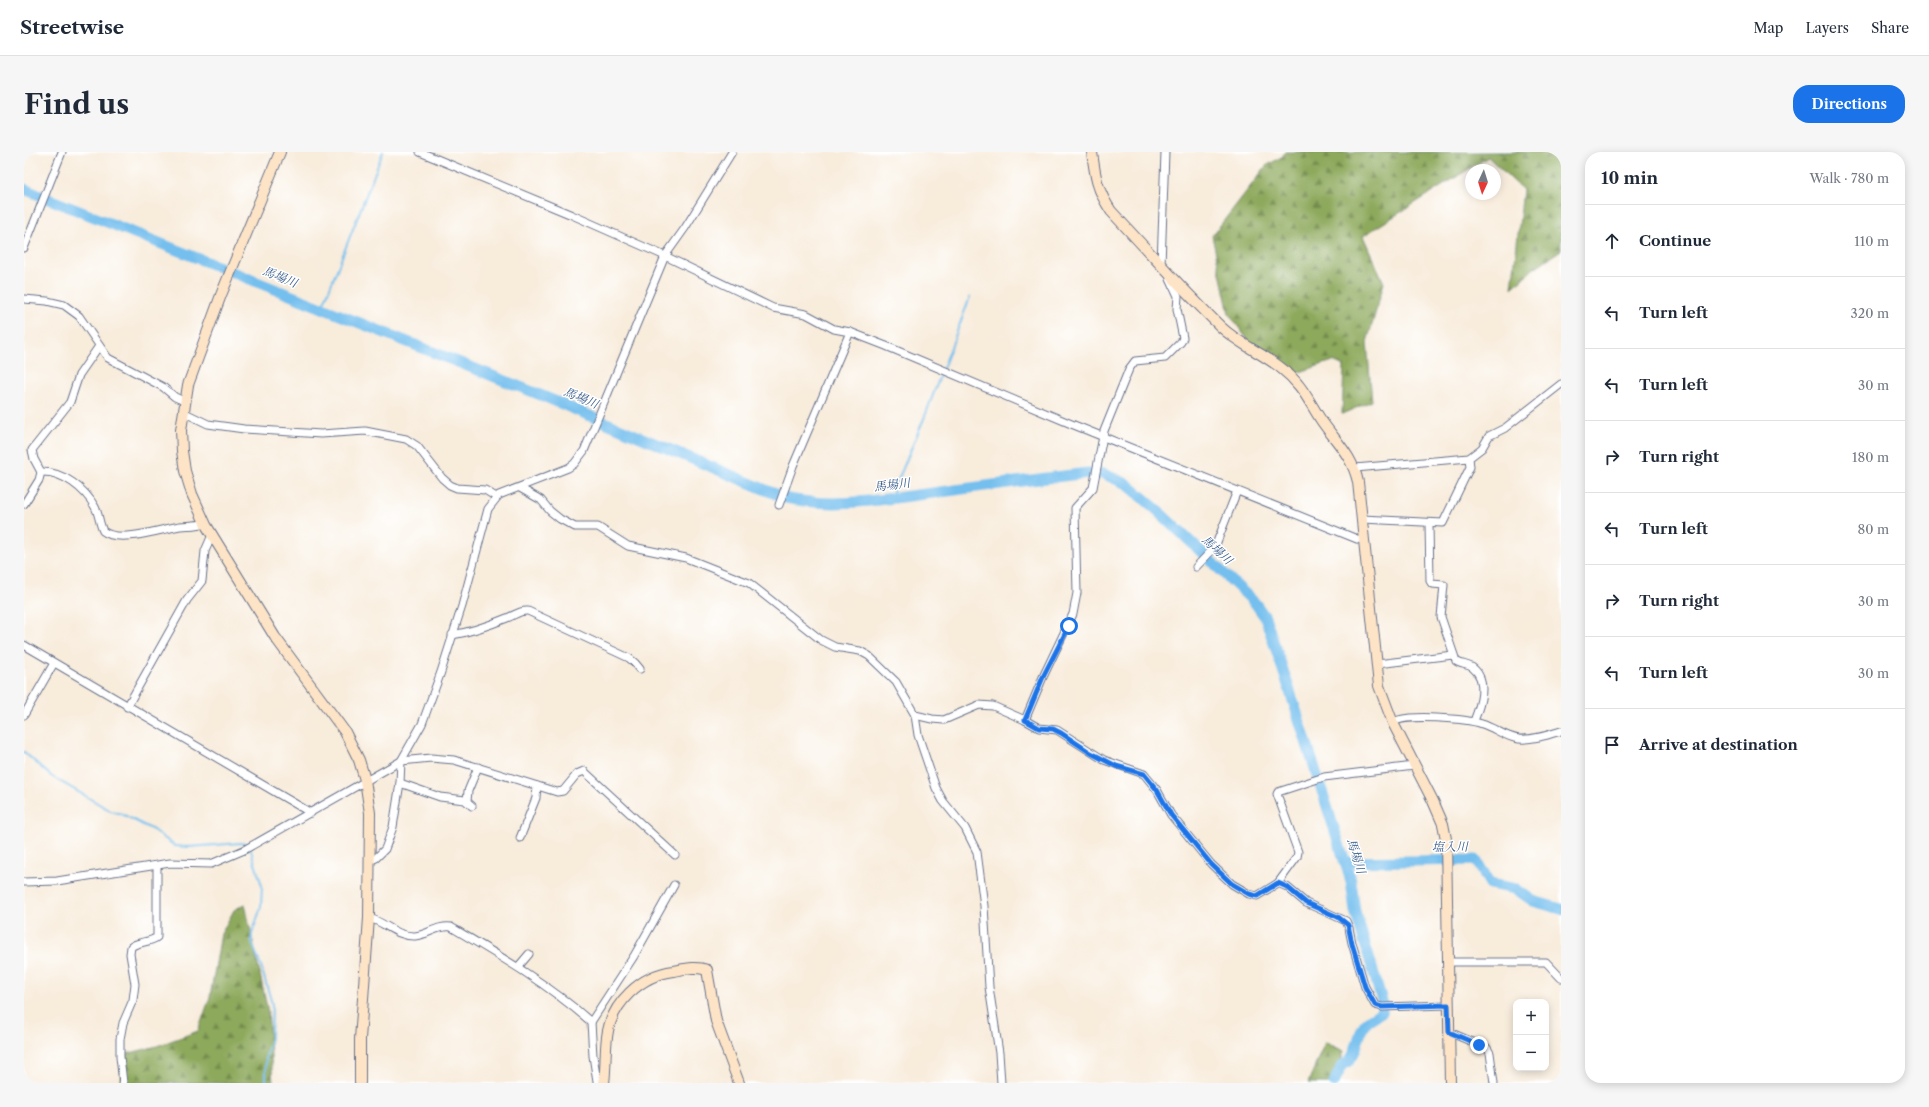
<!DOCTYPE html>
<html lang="en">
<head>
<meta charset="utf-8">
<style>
	body { margin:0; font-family:"Libre Caslon Text","Noto Serif JP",serif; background:#f6f6f7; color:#1f2937 }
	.controls { position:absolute; right:12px; bottom:12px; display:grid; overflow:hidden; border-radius:8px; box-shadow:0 2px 10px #0003 }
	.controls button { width:36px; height:36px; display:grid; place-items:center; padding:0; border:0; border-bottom:1px solid #e0e1e3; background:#fff; color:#1f2937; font:20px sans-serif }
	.compass { position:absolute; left:1441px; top:12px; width:36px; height:36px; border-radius:50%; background:#fff; box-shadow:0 2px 10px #0003; rotate:184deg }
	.stop { position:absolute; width:12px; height:12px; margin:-9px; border:3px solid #1a73e8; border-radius:50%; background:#fff }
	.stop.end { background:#1a73e8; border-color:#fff; box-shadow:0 1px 4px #0008 }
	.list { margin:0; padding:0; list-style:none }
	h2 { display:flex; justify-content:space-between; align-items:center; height:52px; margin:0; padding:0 16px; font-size:17px }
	h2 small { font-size:13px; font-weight:400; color:#747a83 }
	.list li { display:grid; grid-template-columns:26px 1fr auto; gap:12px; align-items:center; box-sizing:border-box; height:72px; padding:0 16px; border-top:1px solid #e0e1e3 }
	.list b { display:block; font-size:15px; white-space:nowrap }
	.list em { font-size:13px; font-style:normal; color:#747a83 }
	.icon { flex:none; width:22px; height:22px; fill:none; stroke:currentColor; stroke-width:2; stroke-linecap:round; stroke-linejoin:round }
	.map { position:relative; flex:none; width:1537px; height:931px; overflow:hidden; border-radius:16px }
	header { display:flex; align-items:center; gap:24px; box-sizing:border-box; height:56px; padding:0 20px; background:#fff; border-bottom:1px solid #e0e1e3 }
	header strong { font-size:19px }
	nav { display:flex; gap:22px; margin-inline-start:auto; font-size:14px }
	.intro { display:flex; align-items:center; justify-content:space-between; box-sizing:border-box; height:96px; padding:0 24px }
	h1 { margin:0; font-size:28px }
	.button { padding:10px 18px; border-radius:16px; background:#1a73e8; color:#fff; font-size:14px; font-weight:700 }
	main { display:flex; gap:24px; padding:0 24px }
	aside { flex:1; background:#fff; border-radius:16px; box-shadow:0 2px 10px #0003 }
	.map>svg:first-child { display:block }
</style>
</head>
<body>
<header>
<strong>Streetwise</strong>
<nav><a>Map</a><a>Layers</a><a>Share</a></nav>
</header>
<div class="intro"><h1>Find us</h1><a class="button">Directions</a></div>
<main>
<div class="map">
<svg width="1537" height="931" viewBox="0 0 1537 931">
	<defs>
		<pattern id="forest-firs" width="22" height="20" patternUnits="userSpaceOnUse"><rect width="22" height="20" fill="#8da95b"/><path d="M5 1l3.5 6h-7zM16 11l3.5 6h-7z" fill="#728a4e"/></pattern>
	</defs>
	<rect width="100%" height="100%" fill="#fff"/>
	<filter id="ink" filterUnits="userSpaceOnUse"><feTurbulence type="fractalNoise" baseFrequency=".025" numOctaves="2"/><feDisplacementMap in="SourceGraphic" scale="8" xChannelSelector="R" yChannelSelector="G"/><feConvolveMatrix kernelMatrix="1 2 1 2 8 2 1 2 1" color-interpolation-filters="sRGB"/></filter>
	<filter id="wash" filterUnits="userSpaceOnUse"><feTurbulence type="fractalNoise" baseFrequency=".012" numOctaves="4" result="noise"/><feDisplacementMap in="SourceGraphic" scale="16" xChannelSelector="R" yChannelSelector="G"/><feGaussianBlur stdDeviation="0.9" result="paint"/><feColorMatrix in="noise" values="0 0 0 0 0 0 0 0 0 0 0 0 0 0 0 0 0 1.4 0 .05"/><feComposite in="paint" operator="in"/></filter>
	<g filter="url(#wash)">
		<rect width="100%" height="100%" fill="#f8ecdb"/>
		<g fill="url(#forest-firs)" stroke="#546c5c">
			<path d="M1261 0H1537V98L1509 117 1488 136 1499 38 1464 5 1339 84 1360 131 1343 190 1348 249 1318 262 1320 214 1309 209 1273 221 1226 191 1205 162 1188 84 1242 14 1259 4Z"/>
			<path d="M221 752 244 860 249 931H97L99 903 133 894 174 879 186 845 197 782 210 758Z"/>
			<path d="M1301 890 1320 899 1310 931H1284Z"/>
		</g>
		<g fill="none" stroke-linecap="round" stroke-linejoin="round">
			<g stroke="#75bfee" stroke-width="2">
				<path d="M298 156 359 0"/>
				<path d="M866 347 901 264 946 145"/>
				<path d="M0 600 27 624 87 659 98 662 129 678 151 694 165 695 216 691 225 692 238 734 237 755 228 782V791L236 811 248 852 247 886 242 905V931"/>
			</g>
			<g stroke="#75bfee" stroke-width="11">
				<path d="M0 37 514 242 761 346C811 357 860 347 909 341 961 334 1012 327 1064 321L1080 322 1103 332 1132 357 1231 451 1241 465 1262 527 1327 729 1331 759 1359 852 1357 860C1352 864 1344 867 1340 873 1333 884 1333 909 1318 913L1310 931"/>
				<path d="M1320 710 1452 708 1466 732 1492 737 1509 749 1537 757"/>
			</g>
		</g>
	</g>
	<g filter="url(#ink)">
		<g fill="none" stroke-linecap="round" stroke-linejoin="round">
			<g stroke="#68718a" stroke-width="9">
				<g id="street">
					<path d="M396 0 548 63 641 104 749 156 782 162 810 177 826 180 862 194 1045 271 1333 387 1340 388"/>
					<path d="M0 96 38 0"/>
					<path d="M1137 113 1141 0"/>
					<path d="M0 147 23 149 40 153 55 164 84 206 139 235 151 245 160 249"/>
					<path d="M159 260 184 272 220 277 297 282 341 279 382 287 393 294 418 326 426 333 433 336 461 338 472 345"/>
					<path d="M1331 316 1445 306 1458 296 1465 284 1481 276 1537 232"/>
					<path d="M17 320C39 319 61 337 71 355 75 362 75 371 79 379 95 392 137 377 156 374 164 373 174 374 181 371"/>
					<path d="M496 336 517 348 526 359 536 367 551 375H574L604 394 662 406 725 431 797 488 811 495 836 499 845 504 872 530 891 563 908 567 920 568 955 553 969 554 1001 568 1015 576 1033 578 1080 608 1120 622 1133 638 1147 663 1187 712 1208 732 1225 742 1233 744 1254 731 1263 735 1282 751 1322 769 1325 776 1328 791 1341 835 1351 853 1358 855 1424 853"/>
					<path d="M0 352 15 328 17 320 10 307 8 298 46 250 55 223 75 194"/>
					<path d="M755 353 769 314 826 180"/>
					<path d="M1338 367 1419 371 1446 315 1445 306"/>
					<path d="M1405 371 1406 429 1408 432 1420 433 1417 465 1432 509C1437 513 1444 512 1449 516 1465 529 1456 554 1450 569"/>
					<path d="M1172 415 1191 395 1213 339"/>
					<path d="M428 483C447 480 466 473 483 466 491 463 496 458 504 459L605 506 611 511 616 517"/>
					<path d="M0 493 287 661"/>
					<path d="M1353 512 1429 503"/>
					<path d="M103 555 163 448 178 429 181 399 188 383"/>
					<path d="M0 563 30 511"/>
					<path d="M891 563 894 583 912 636 919 649 941 676 953 700 960 754 965 835 975 901 977 931"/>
					<path d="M1001 568 1019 525 1049 462 1053 441 1051 356 1069 336 1080 279 1105 217 1111 209 1141 206 1157 190 1159 186 1153 157 1154 144 1146 127 1147 123"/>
					<path d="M1369 571C1378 561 1444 567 1458 572 1471 576 1481 585 1495 587 1509 588 1524 583 1537 579"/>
					<path d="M376 631 416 645 441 648 448 654"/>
					<path d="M443 649 444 639 454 615"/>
					<path d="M496 686 512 646 513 634"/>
					<path d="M345 709 352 706 361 697 369 675 376 631 377 609 398 572 417 520 438 454 464 357 475 343 544 316 550 312 560 299 641 104 661 76 708 0"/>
					<path d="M0 730 33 729 146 711 187 712 220 698 377 609 407 606 430 608 533 640 539 639 553 622 560 619 651 703"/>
					<path d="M1254 731 1273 705 1274 700 1253 642 1254 640 1300 625 1390 614"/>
					<path d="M345 766C361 770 373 785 391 784 403 783 414 773 427 775 476 804 524 832 567 870L569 904 573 929 580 931"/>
					<path d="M1423 810H1522L1537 826"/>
					<path d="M494 815 505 802"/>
					<path d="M567 870 610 804 650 733"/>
					<path d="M1425 880 1463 896 1466 901 1470 931"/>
					<path d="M99 931 96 905V887L99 871 109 848 111 832 106 802 107 795C114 789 126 791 133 785V714"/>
				</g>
			</g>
			<g stroke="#68718a" stroke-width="12">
				<g id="secondary">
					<path d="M256 0 197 143 164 233 157 278 158 299 161 319 168 342 182 373 251 485 321 580 335 608 341 628 346 661 345 766 336 887V931"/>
					<path d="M1068 0C1071 24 1073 38 1087 59 1123 98 1159 138 1197 175 1215 192 1238 201 1257 216 1278 232 1284 248 1297 268 1312 290 1328 303 1334 330L1355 534 1369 571 1409 649 1419 672 1422 687 1426 931"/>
					<path d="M580 931C582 916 581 900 583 885 587 851 617 823 650 819 661 817 672 814 683 818L692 869 715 931"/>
				</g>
			</g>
			<use href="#street" stroke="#fff" stroke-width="7"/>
			<use href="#secondary" stroke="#fee4c6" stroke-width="10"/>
		</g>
	</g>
	<g fill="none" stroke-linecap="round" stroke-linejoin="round" filter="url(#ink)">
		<path stroke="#1a73e8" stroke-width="5" d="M1045 474 1019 525 1001 568 1015 576 1029 577 1037 581 1067 601 1092 614 1120 622 1133 638 1147 663 1187 712 1208 732 1225 742 1233 744 1254 731 1263 735 1282 751 1314 765 1324 773 1328 792 1341 835 1351 853 1358 855 1424 853 1425 880 1455 893"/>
	</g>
	<g text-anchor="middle" stroke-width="3" stroke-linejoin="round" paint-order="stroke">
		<g font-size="12" font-style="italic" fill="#365a89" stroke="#fff">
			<text transform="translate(256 125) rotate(22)" y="4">馬場川</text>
			<text transform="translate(557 246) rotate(23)" y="4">馬場川</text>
			<text transform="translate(868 333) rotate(-7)" y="4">馬場川</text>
			<text transform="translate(1193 398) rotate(43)" y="4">馬場川</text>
			<text transform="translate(1426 695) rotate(-1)" y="4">塩入川</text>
			<text transform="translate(1332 704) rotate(73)" y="4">馬場川</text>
		</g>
	</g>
</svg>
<div class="controls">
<button>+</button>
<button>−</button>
</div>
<svg class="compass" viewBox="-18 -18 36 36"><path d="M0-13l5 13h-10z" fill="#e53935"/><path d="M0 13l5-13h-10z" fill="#747a83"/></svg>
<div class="stop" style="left:1045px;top:474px"></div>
<div class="stop end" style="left:1455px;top:893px"></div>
</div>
<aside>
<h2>10 min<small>Walk · 780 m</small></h2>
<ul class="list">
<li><svg class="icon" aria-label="ahead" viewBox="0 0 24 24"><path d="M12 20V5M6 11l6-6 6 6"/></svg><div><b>Continue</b></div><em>110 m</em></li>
<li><svg class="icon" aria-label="left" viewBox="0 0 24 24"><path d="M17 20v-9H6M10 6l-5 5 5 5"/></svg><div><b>Turn left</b></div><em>320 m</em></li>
<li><svg class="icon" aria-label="left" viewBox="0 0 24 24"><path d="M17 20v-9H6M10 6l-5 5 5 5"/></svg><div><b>Turn left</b></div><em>30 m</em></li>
<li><svg class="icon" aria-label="right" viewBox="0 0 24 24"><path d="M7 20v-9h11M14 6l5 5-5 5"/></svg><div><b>Turn right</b></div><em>180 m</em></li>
<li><svg class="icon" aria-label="left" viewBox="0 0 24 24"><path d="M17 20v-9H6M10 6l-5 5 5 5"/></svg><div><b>Turn left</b></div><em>80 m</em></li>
<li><svg class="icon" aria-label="right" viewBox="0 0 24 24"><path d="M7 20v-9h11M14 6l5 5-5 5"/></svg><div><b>Turn right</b></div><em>30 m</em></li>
<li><svg class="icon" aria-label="left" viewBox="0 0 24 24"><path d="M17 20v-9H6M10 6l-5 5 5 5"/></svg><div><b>Turn left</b></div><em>30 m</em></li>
<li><svg class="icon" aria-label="arrive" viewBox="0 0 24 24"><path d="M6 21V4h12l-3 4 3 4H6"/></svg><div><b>Arrive at destination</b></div></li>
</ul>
</aside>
</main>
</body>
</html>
